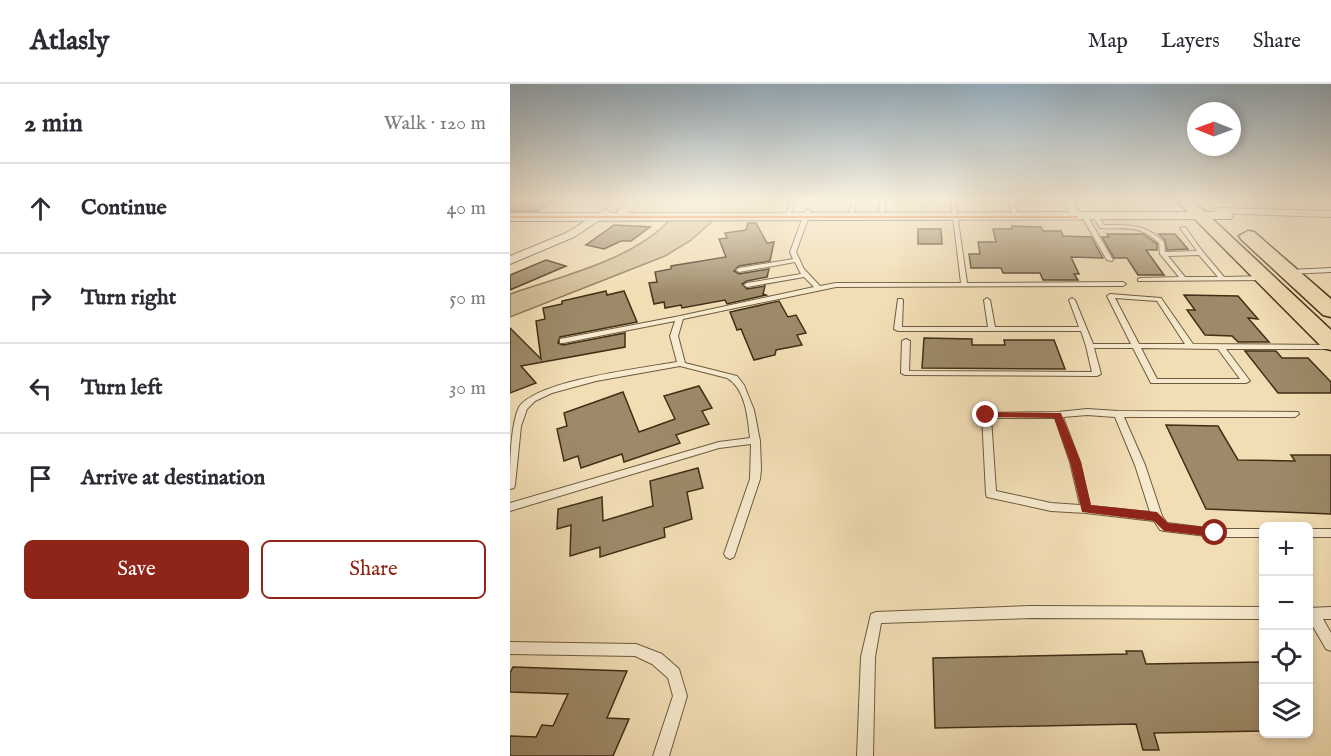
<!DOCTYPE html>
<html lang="en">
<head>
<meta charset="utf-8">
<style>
	body { margin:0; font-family:"IM FELL English",serif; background:#f2f2f3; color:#2b2b33 }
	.controls { position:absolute; right:18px; bottom:18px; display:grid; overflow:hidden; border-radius:9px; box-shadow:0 3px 9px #0003 }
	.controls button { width:54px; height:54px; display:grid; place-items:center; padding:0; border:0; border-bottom:2px solid #e1e1e2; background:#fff; color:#2b2b33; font:30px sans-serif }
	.compass { position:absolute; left:677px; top:18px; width:54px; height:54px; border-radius:50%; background:#fff; box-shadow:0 3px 9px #0003; rotate:271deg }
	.stop { position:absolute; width:18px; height:18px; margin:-14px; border:4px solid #8f2418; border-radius:50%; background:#fff }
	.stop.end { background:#8f2418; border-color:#fff; box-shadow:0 2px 6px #0008 }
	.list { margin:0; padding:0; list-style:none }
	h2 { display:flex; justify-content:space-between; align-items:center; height:78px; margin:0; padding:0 24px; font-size:26px }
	h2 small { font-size:20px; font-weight:400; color:#7c7c81 }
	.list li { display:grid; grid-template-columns:39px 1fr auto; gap:18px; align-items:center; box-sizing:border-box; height:90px; padding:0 24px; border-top:2px solid #e1e1e2 }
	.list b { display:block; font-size:22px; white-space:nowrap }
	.list em { font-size:20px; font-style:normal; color:#7c7c81 }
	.actions { display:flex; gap:12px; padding:18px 24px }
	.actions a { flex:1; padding:14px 0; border:2px solid #8f2418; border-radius:9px; text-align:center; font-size:21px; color:#8f2418 }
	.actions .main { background:#8f2418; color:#fff }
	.icon { flex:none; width:33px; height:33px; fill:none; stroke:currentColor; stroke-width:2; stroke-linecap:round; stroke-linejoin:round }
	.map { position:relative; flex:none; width:821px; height:672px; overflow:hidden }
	header { display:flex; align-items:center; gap:36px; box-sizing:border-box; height:84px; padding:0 30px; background:#fff; border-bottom:2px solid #e1e1e2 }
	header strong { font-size:28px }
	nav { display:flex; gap:33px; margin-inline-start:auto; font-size:21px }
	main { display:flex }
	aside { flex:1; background:#fff }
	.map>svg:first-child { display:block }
</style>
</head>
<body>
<header>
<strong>Atlasly</strong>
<nav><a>Map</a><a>Layers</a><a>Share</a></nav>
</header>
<main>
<aside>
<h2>2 min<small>Walk · 120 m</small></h2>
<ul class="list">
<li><svg class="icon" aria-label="ahead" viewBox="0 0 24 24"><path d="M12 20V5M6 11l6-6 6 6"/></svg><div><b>Continue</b></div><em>40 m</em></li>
<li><svg class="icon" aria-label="right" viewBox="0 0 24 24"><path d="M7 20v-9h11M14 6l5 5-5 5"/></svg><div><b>Turn right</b></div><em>50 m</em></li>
<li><svg class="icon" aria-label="left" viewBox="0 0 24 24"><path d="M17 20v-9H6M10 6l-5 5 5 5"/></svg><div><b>Turn left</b></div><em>30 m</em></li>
<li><svg class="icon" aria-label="arrive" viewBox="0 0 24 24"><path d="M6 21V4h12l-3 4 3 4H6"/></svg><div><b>Arrive at destination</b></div></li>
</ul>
<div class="actions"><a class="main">Save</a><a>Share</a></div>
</aside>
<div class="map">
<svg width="821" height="672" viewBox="0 0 821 672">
	<rect width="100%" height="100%" fill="#f2deb5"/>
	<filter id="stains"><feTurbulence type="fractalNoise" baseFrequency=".00333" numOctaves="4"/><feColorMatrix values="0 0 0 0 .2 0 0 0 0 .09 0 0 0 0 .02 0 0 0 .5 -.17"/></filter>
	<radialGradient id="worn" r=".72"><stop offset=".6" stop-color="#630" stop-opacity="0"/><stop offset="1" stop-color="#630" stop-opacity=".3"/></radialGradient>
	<path fill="#d4c09a" stroke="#8a7858" stroke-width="1.5" d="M160 135H205L180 157 155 172 0 233V210C49 193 126 175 160 135Z"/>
	<g fill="#9d8a69" stroke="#412f16" stroke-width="1.5">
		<path d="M0 116H44L28 127H0Z"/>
		<path d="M238 139H246L257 159 264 158 260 177 229 182 224 187 229 190 259 185 257 193 237 197 232 200 237 205 255 202 253 210 256 211 217 220 215 216 172 224 171 221 155 224 154 218 144 220 139 199 147 198 145 188 161 185V182L216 173 209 155 217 154 215 149 236 146Z"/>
		<path d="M104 141 140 143 121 157H111L94 165 76 161Z"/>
		<path d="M502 142 531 143 533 147H551L553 152 581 153 593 174 561 173 569 190H564L568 196H533L530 189H493L491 184H461L459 170H470L468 158H486L483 145H502Z"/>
		<path d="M408 145H431L432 160H408Z"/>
		<path d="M597 150H633L647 160V166H636L654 191H628L617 174H604L592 153H599Z"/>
		<path d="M649 150H665L678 165 657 166 655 156Z"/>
		<path d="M36 176 56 182 0 206V191Z"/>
		<path d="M96 207 97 211 114 207 127 238 50 253 48 259 53 261 115 249V263L11 282 26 299 0 309V244L31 275 26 237 35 235 33 224 52 220V217Z"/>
		<path d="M674 211 728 212 748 235 738 234 759 258H728L722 252 695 251 677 226H685Z"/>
		<path d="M269 217 278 233 286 231 296 249 287 251 292 261 266 266 265 271 244 276 231 245 227 246 220 228Z"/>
		<path d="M414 254 462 255V261H495L494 256H544L555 285 412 284Z"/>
		<path d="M735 267H766L772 274H798L821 298V309H768Z"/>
		<path d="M189 302 202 324 192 327 199 340 166 351 170 359 114 378 112 370 71 384 68 372 54 377 47 345 57 342 54 329 113 308 129 348 165 335 154 312Z"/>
		<path d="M656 341 708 342 728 376 785 377 781 371H821V430L696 425Z"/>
		<path d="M188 384 193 404 177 408 182 435 154 444 155 453 90 473V463L60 472 61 441 47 445 48 425 92 413 93 437 143 422 140 397Z"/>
		<path d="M616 567H632L636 580 753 578V647L644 649 649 666H633L626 640 425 644 423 574 617 570Z"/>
		<path d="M3 583 117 587 97 634 119 635 103 672H0V652L26 653 32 641 43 642 58 610 0 608V589Z"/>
	</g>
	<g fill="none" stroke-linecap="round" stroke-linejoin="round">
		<g stroke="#6d5b3e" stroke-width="2">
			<g id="lane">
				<path d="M282 116H286L279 133 274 134Z"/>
				<path d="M342 116H346L345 127 342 129 339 127Z"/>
				<path d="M371 116H375V127L372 129 369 127Z"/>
				<path d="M441 116H445L457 199 613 198 616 200 613 202 326 203 173 235 168 252 175 279 227 292 234 301 244 326 250 357 251 385 250 395 224 473 220 475 216 473 214 470 240 395 241 360 209 364 0 427V419L209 358 240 354C238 335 236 305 217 294L170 282 86 297 42 309 25 317 17 325 11 342 5 401 4 404 0 405C0 381 0 343 9 323 28 296 133 284 167 278L160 252 165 237 53 259H50V255L170 232 304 203 294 193 237 203 234 201 237 199 291 190 285 178 229 188 226 186 229 184 283 175 280 168 295 127 298 125 301 127 286 168 294 185 310 202 326 199H451Z"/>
				<path d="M525 116H529L525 120H504L507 127 504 129 501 127 499 119 501 118H524Z"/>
				<path d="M581 116H651L649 117H583Z"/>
				<path d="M573 132 578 133 603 176 602 177 597 176 572 133Z"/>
				<path d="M584 132H588L594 141C619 141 634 139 654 158L655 168 687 167 670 144 675 143 693 168 714 193 755 192 758 194 755 196 628 197V195L630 194 669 193 650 170 649 159C627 139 616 146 590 144L583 133ZM689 171 708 193H675L658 172Z"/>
				<path d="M821 184V188L779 190 776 188 779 186Z"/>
				<path d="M600 210 651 214 683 260 821 261V265H716L740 297 736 299H641L623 264H584L591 290 587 292 395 291 391 289 392 257 396 255 400 257 399 287 582 288 576 262 571 247H388L384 245 388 215H392L393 216 392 243H478L474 216 477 214 480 216 485 243H569L559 216 562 214 565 216 583 260H621L597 212ZM605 214 647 217 675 260H629ZM631 264 708 265 730 295H647Z"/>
				<path d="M577 325 608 327 788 328 789 330 785 333H614L635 381 652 432 657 439 705 445H754V453H705L654 447 650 446 644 437 576 429 541 427 477 413 476 410 472 331 473 329 548 328ZM577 331 605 333 625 381 640 428 580 422 570 378 553 333ZM481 334H545L560 378 570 421 541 419 486 407Z"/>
				<rect x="798" y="445" width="23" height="8"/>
				<path d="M522 522 754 523V535L522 534 371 539 365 573 363 672H347L351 573 361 530 366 528Z"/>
				<path d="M821 523V535H813L821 549V567L816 565 798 534V524Z"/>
				<path d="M0 558 126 560 152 570 169 585 177 612 159 672H143L163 612 158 594 142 580 125 572 0 570Z"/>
			</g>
		</g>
		<g stroke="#6d5b3e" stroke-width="2">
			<g id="street">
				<path d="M121 116H131L116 130H108V126Z"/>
				<path d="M552 116H562L572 133 571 135H563Z"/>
				<path d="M709 124 821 127V133L705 129 704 127Z"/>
				<path d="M95 125 100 128 99 130 64 153 0 180V172L56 149Z"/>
			</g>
		</g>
		<g stroke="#412f16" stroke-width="2">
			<path id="secondary" d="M716 128 721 129 723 132 721 135 0 137V129Z"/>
		</g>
		<g stroke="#412f16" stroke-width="3">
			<g id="primary">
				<path d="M666 116H682L821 246V266L813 264Z"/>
				<path d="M738 147 744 148 821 215V233L813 231 732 156 729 152Z"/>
			</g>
		</g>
		<use href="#lane" fill="#f7eacf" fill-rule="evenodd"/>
		<use href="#street" fill="#f7eacf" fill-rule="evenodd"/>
		<use href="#secondary" fill="#f7eacf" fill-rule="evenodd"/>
		<use href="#primary" fill="#f2deb5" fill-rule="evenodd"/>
		<g stroke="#f7eacf" stroke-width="3">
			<path id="cycleway" d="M0 132H567L569 133 567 134H0Z"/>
		</g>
		<use href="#cycleway" fill="#e8590c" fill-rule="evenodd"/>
	</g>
	<linearGradient id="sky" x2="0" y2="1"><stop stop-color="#94adbe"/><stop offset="0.55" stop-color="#f9f0de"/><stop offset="1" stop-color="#f9f0de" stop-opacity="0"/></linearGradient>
	<rect width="821" height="210" fill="url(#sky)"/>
	<path fill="#8f2418" d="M476 328 551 329 571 378 581 421 647 428 658 439 705 444 711 449 705 453 654 447 644 437 572 428 560 378 544 334 473 333V329Z"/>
	<rect width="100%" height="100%" filter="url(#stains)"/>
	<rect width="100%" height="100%" fill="url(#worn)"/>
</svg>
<div class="controls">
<button>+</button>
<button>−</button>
<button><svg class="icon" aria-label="locate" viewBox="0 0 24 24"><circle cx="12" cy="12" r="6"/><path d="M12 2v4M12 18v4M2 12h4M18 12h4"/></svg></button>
<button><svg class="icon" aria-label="layers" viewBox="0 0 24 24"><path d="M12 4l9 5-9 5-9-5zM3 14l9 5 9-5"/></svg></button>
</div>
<svg class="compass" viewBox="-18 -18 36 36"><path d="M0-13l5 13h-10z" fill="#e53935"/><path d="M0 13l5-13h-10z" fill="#7c7c81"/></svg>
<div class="stop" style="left:705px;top:449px"></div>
<div class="stop end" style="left:476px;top:331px"></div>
</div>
</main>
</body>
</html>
